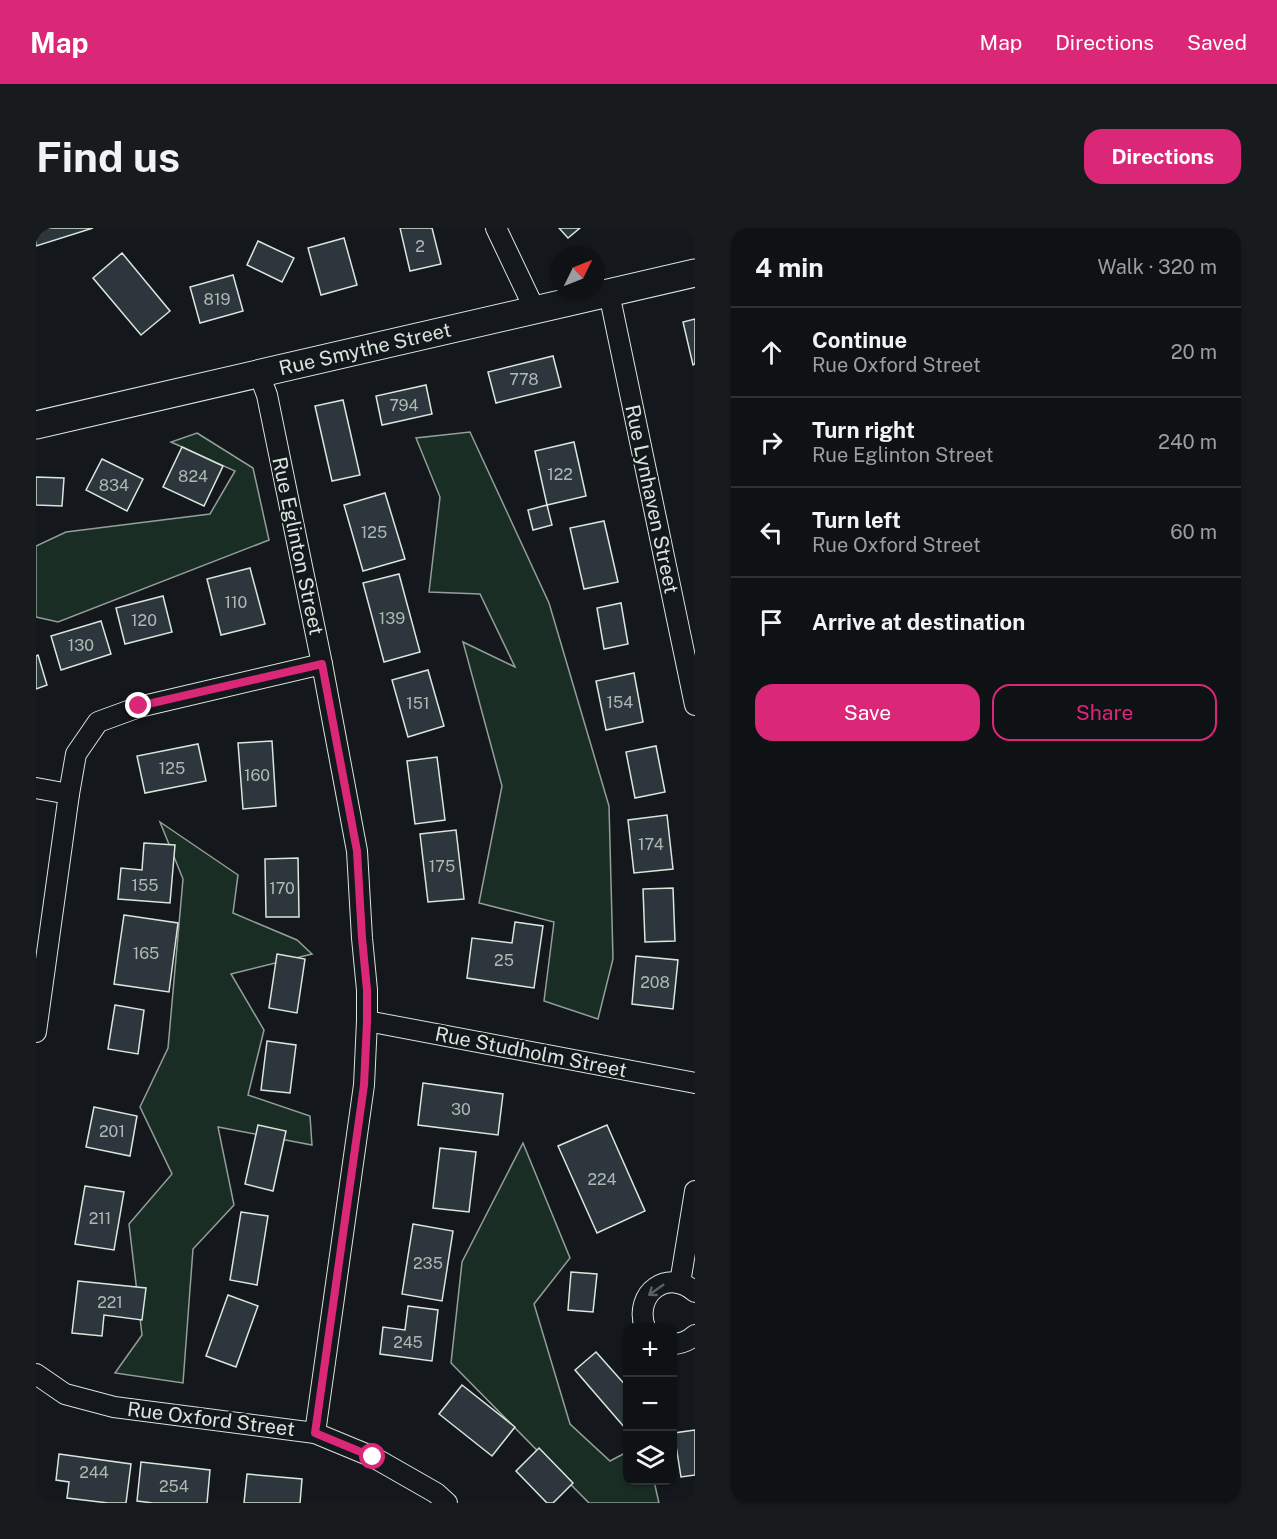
<!DOCTYPE html>
<html lang="en">
<head>
<meta charset="utf-8">
<style>
	body { margin:0; font-family:"Public Sans",sans-serif; background:#181b1e; color:#f1f3f6 }
	.controls { position:absolute; right:18px; bottom:18px; display:grid; overflow:hidden; border-radius:12px; box-shadow:0 2px 4px #0004 }
	.controls button { width:54px; height:54px; display:grid; place-items:center; padding:0; border:0; border-bottom:2px solid #2f3234; background:#0f1215; color:#f1f3f6; font:30px sans-serif }
	.compass { position:absolute; left:515px; top:18px; width:54px; height:54px; border-radius:50%; background:#0f1215; box-shadow:0 2px 4px #0004; rotate:47deg }
	.stop { position:absolute; width:18px; height:18px; margin:-14px; border:4px solid #db2777; border-radius:50%; background:#fff }
	.stop.end { background:#db2777; border-color:#fff; box-shadow:0 2px 6px #0008 }
	.list { margin:0; padding:0; list-style:none }
	h2 { display:flex; justify-content:space-between; align-items:center; height:78px; margin:0; padding:0 24px; font-size:26px }
	h2 small { font-size:20px; font-weight:400; color:#9b9ea0 }
	.list li { display:grid; grid-template-columns:39px 1fr auto; gap:18px; align-items:center; box-sizing:border-box; height:90px; padding:0 24px; border-top:2px solid #2f3234 }
	.list b { display:block; font-size:22px; white-space:nowrap }
	.list p { margin:0; font-size:20px; white-space:nowrap; color:#9b9ea0 }
	.list em { font-size:20px; font-style:normal; color:#9b9ea0 }
	.actions { display:flex; gap:12px; padding:18px 24px }
	.actions a { flex:1; padding:14px 0; border:2px solid #db2777; border-radius:18px; text-align:center; font-size:21px; color:#db2777 }
	.actions .main { background:#db2777; color:#fff }
	.icon { flex:none; width:33px; height:33px; fill:none; stroke:currentColor; stroke-width:2; stroke-linecap:round; stroke-linejoin:round }
	.map { position:relative; flex:none; width:659px; height:1275px; overflow:hidden; border-radius:18px }
	header { display:flex; align-items:center; gap:36px; box-sizing:border-box; height:84px; padding:0 30px; background:#db2777; color:#fff }
	header strong { font-size:28px }
	nav { display:flex; gap:33px; margin-inline-start:auto; font-size:21px }
	.intro { display:flex; align-items:center; justify-content:space-between; box-sizing:border-box; height:144px; padding:0 36px }
	h1 { margin:0; font-size:42px }
	.button { padding:15px 27px; border-radius:18px; background:#db2777; color:#fff; font-size:21px; font-weight:700 }
	main { display:flex; gap:36px; padding:0 36px }
	aside { flex:1; background:#0f1215; border-radius:18px; box-shadow:0 2px 4px #0004 }
	.map>svg:first-child { display:block }
</style>
</head>
<body>
<header>
<strong>Map</strong>
<nav><a>Map</a><a>Directions</a><a>Saved</a></nav>
</header>
<div class="intro"><h1>Find us</h1><a class="button">Directions</a></div>
<main>
<div class="map">
<svg width="659" height="1275" viewBox="0 0 659 1275">
	<rect width="100%" height="100%" fill="#14181c"/>
	<g fill="#1a2d24" stroke="#939e99" stroke-width="1.5">
		<path d="M434 204 513 375 573 578 577 731 562 791 508 773 518 694 443 675 466 558 427 414 479 439 444 366 393 364 404 269 380 210Z"/>
		<path d="M161 205 217 240 233 312 22 394 0 389V318L30 304 174 286 199 243 135 214Z"/>
		<path d="M124 594 202 647 197 685 261 712 276 726 195 746 228 802 212 867 274 888 276 917 182 899 198 977 157 1021 147 1155 79 1145 106 1107 93 996 136 946 104 879 132 820 147 651Z"/>
		<path d="M487 915 534 1030 498 1076 534 1196 574 1233 591 1224 592 1252 618 1253 623 1275H553L415 1135 426 1034Z"/>
	</g>
	<g fill="#2c363c" stroke="#d8e6dc" stroke-width="1.5">
		<path d="M0 0H57L0 18Z"/>
		<path d="M364 0H396L405 36 374 43Z"/>
		<path d="M523 0H544L532 10Z"/>
		<path d="M308 10 321 57 285 67 272 20Z"/>
		<path d="M222 13 258 30 246 54 211 37Z"/>
		<path d="M86 25 134 83 105 107 57 50Z"/>
		<path d="M197 47 207 83 164 95 154 59Z"/>
		<path d="M659 91V136L657 137 647 94Z"/>
		<path d="M517 128 525 159 460 175 452 144Z"/>
		<path d="M390 157 396 186 346 197 340 168Z"/>
		<path d="M307 172 324 247 296 253 279 178Z"/>
		<path d="M538 214 550 268 511 277 499 223Z"/>
		<path d="M146 219 187 238 168 278 127 259Z"/>
		<path d="M66 231 107 251 91 283 50 262Z"/>
		<path d="M0 249 28 250 26 278 0 277Z"/>
		<path d="M349 265 369 331 327 343 308 277Z"/>
		<path d="M511 277 516 297 497 302 492 282Z"/>
		<path d="M568 293 582 354 548 361 534 300Z"/>
		<path d="M214 340 229 396 185 407 171 351Z"/>
		<path d="M363 346 384 424 348 434 327 355Z"/>
		<path d="M127 368 136 404 89 416 80 380Z"/>
		<path d="M585 375 592 416 568 421 561 380Z"/>
		<path d="M65 393 75 426 25 442 15 408Z"/>
		<path d="M2 427 11 457 0 461V428Z"/>
		<path d="M392 442 408 498 372 509 356 452Z"/>
		<path d="M598 445 607 494 570 502 560 453Z"/>
		<path d="M236 513 240 578 207 581 202 515Z"/>
		<path d="M162 516 170 553 109 565 101 528Z"/>
		<path d="M620 518 629 564 599 570 590 524Z"/>
		<path d="M401 529 409 592 379 596 371 533Z"/>
		<path d="M631 587 637 641 598 645 592 592Z"/>
		<path d="M420 602 428 671 392 674 384 606Z"/>
		<path d="M108 615 139 617 134 675 82 671 85 640 106 642Z"/>
		<path d="M262 630 263 689H230L229 631Z"/>
		<path d="M637 660 639 713 609 714 607 661Z"/>
		<path d="M88 687 142 695 133 764 78 756Z"/>
		<path d="M479 694 507 698 498 760 431 750 436 710 476 715Z"/>
		<path d="M241 726 269 731 261 785 233 780Z"/>
		<path d="M600 728 642 732 637 781 596 776Z"/>
		<path d="M79 777 108 782 102 826 72 821Z"/>
		<path d="M231 813 260 817 254 865 225 862Z"/>
		<path d="M387 855 467 866 462 907 382 897Z"/>
		<path d="M58 879 101 888 94 928 50 919Z"/>
		<path d="M222 897 250 903 237 963 209 956Z"/>
		<path d="M571 897 609 983 561 1005 522 918Z"/>
		<path d="M404 920 440 924 433 984 397 980Z"/>
		<path d="M49 958 88 964 78 1022 39 1016Z"/>
		<path d="M205 984 232 988 221 1057 194 1052Z"/>
		<path d="M377 996 417 1003 406 1073 366 1066Z"/>
		<path d="M535 1044 561 1046 557 1084 532 1082Z"/>
		<path d="M42 1053 110 1060 106 1092 68 1087 66 1108 36 1105Z"/>
		<path d="M192 1067 222 1078 200 1139 170 1128Z"/>
		<path d="M372 1078 402 1082 396 1133 344 1126 347 1099 369 1102Z"/>
		<path d="M560 1124 592 1160V1198L589 1200 539 1142Z"/>
		<path d="M426 1157 479 1199 456 1228 403 1186Z"/>
		<path d="M659 1202V1247L645 1249 638 1205Z"/>
		<path d="M503 1220 537 1255 517 1275H511L480 1243Z"/>
		<path d="M23 1226 95 1236 90 1275H72L31 1270 33 1254 20 1252Z"/>
		<path d="M105 1234 174 1242 171 1275H117L101 1273Z"/>
		<path d="M211 1246 266 1251 264 1275H208Z"/>
	</g>
	<g fill="none" stroke-linecap="round" stroke-linejoin="round">
		<g stroke="#d8e6dc" stroke-width="22">
			<g id="minor">
				<path d="M460 0 499 82"/>
				<path d="M573 65 659 477"/>
				<path d="M223 146 231 167 286 436 321 623 326 710 331 762V793L328 857 279 1205"/>
				<path d="M0 560 33 566"/>
				<path d="M331 793 659 855"/>
				<path d="M0 804 33 566 40 526 62 494 103 479 286 436"/>
				<path d="M644 1055 659 963"/>
				<path d="M609 1100C597 1064 633 1040 659 1064"/>
				<path d="M636 1116C646 1116 652 1113 659 1107"/>
				<path d="M0 1146 29 1166 78 1179 279 1205 337 1229 400 1265 411 1275"/>
			</g>
		</g>
		<g stroke="#d8e6dc" stroke-width="29">
			<path id="secondary" d="M0 197 659 45"/>
		</g>
		<use href="#minor" stroke="#14181c" stroke-width="20"/>
		<use href="#secondary" stroke="#14181c" stroke-width="27"/>
	</g>
	<defs><path id="oneway-shaft" d="M-6 0H5M1.5-3L5.5 0L1.5 3" fill="none" stroke-width="1.6" stroke-linecap="round" stroke-linejoin="round" transform="scale(1.5)"/></defs>
	<use stroke="#59605f" href="#oneway-shaft" transform="translate(620 1062) rotate(145)"/>
	<g fill="none" stroke-linecap="round" stroke-linejoin="round">
		<path stroke="#db2777" stroke-width="8" d="M103 478 286 436 321 623 326 710 331 762V794L328 857 279 1205 337 1229"/>
	</g>
	<g text-anchor="middle" stroke-width="4.5" stroke-linejoin="round" paint-order="stroke">
		<g font-size="16" fill="#adbab4">
			<text x="384" y="24">2</text>
			<text x="181" y="77">819</text>
			<text x="488" y="157">778</text>
			<text x="368" y="183">794</text>
			<text x="524" y="252">122</text>
			<text x="157" y="254">824</text>
			<text x="78" y="263">834</text>
			<text x="338" y="310">125</text>
			<text x="200" y="380">110</text>
			<text x="356" y="396">139</text>
			<text x="108" y="398">120</text>
			<text x="45" y="423">130</text>
			<text x="584" y="480">154</text>
			<text x="382" y="481">151</text>
			<text x="136" y="546">125</text>
			<text x="221" y="553">160</text>
			<text x="615" y="622">174</text>
			<text x="406" y="644">175</text>
			<text x="109" y="663">155</text>
			<text x="246" y="666">170</text>
			<text x="110" y="731">165</text>
			<text x="468" y="738">25</text>
			<text x="619" y="760">208</text>
			<text x="425" y="887">30</text>
			<text x="76" y="909">201</text>
			<text x="566" y="957">224</text>
			<text x="64" y="996">211</text>
			<text x="392" y="1041">235</text>
			<text x="74" y="1080">221</text>
			<text x="372" y="1120">245</text>
			<text x="58" y="1250">244</text>
			<text x="138" y="1264">254</text>
		</g>
		<g font-size="20" fill="#d8e6dc" stroke="#14181c">
			<text transform="translate(329 121) rotate(-13)" y="7">Rue Smythe Street</text>
			<text transform="translate(616 271) rotate(78)" y="7">Rue Lynhaven Street</text>
			<text transform="translate(262 318) rotate(78)" y="7">Rue Eglinton Street</text>
			<text transform="translate(495 824) rotate(11)" y="7">Rue Studholm Street</text>
			<text transform="translate(175 1191) rotate(7)" y="7">Rue Oxford Street</text>
		</g>
	</g>
</svg>
<div class="controls">
<button>+</button>
<button>−</button>
<button><svg class="icon" aria-label="layers" viewBox="0 0 24 24"><path d="M12 4l9 5-9 5-9-5zM3 14l9 5 9-5"/></svg></button>
</div>
<svg class="compass" viewBox="-18 -18 36 36"><path d="M0-13l5 13h-10z" fill="#e53935"/><path d="M0 13l5-13h-10z" fill="#9b9ea0"/></svg>
<div class="stop" style="left:337px;top:1229px"></div>
<div class="stop end" style="left:103px;top:478px"></div>
</div>
<aside>
<h2>4 min<small>Walk · 320 m</small></h2>
<ul class="list">
<li><svg class="icon" aria-label="ahead" viewBox="0 0 24 24"><path d="M12 20V5M6 11l6-6 6 6"/></svg><div><b>Continue</b><p>Rue Oxford Street</p></div><em>20 m</em></li>
<li><svg class="icon" aria-label="right" viewBox="0 0 24 24"><path d="M7 20v-9h11M14 6l5 5-5 5"/></svg><div><b>Turn right</b><p>Rue Eglinton Street</p></div><em>240 m</em></li>
<li><svg class="icon" aria-label="left" viewBox="0 0 24 24"><path d="M17 20v-9H6M10 6l-5 5 5 5"/></svg><div><b>Turn left</b><p>Rue Oxford Street</p></div><em>60 m</em></li>
<li><svg class="icon" aria-label="arrive" viewBox="0 0 24 24"><path d="M6 21V4h12l-3 4 3 4H6"/></svg><div><b>Arrive at destination</b></div></li>
</ul>
<div class="actions"><a class="main">Save</a><a>Share</a></div>
</aside>
</main>
</body>
</html>
